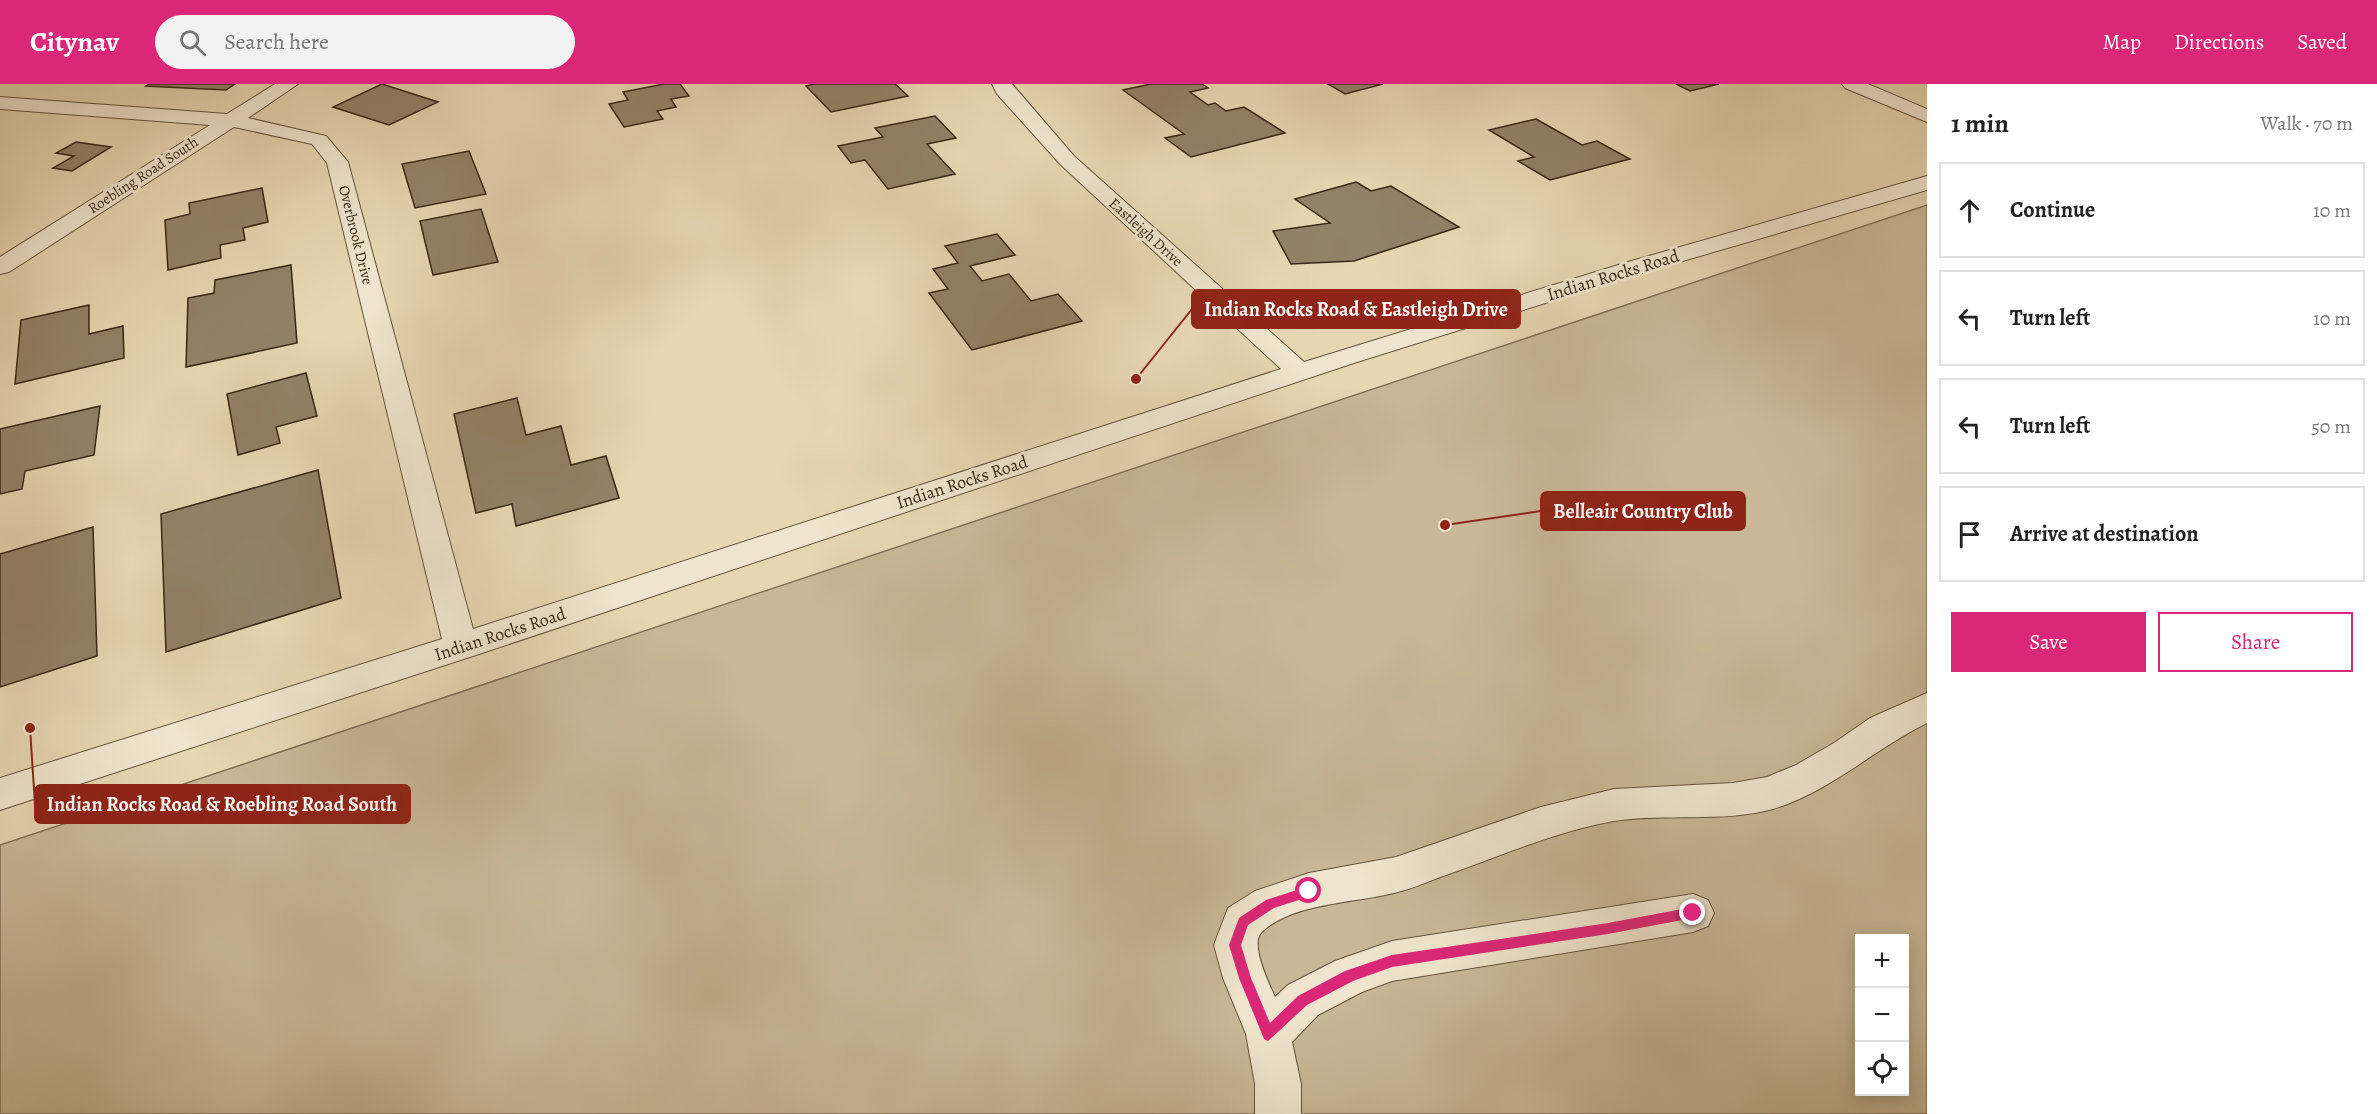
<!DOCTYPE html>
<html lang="en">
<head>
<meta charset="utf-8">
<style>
	body { margin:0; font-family:Alegreya,serif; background:#f2f2f2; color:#222 }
	.controls { position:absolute; right:18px; bottom:18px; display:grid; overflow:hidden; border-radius:0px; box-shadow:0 3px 15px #0003 }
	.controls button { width:54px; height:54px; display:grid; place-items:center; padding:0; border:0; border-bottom:2px solid #e0e0e0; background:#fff; color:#222; font:30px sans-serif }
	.stop { position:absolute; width:18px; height:18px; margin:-14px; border:4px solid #db2777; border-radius:50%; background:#fff }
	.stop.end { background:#db2777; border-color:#fff; box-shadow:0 2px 6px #0008 }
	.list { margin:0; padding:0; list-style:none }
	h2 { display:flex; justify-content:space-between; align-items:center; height:78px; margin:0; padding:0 24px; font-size:26px }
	h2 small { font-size:20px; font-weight:400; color:#767676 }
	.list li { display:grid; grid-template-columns:39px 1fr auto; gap:18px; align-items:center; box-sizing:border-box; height:96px; margin:0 12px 12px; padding:0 12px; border:2px solid #e0e0e0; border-radius:0px }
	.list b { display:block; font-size:22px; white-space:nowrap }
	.list em { font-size:20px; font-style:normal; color:#767676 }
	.actions { display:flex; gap:12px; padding:18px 24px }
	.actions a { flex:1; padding:14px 0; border:2px solid #db2777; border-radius:0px; text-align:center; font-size:21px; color:#db2777 }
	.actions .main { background:#db2777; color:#fff }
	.icon { flex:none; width:33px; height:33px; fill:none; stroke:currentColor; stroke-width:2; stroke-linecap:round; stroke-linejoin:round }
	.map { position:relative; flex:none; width:1927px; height:1030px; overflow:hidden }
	header { display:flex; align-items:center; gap:36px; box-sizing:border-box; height:84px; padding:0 30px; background:#db2777; color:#fff }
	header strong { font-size:28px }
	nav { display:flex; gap:33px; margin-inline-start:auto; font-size:21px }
	.search { width:420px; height:54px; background:#f2f2f2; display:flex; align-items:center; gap:15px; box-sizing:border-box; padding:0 21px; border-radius:33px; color:#767676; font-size:22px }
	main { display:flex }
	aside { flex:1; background:#fff }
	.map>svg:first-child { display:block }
</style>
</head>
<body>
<header>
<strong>Citynav</strong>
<div class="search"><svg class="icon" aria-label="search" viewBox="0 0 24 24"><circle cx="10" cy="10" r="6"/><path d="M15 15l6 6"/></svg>Search here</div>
<nav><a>Map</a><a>Directions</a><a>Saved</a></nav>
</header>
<main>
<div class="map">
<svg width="1927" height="1030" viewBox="0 0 1927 1030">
	<rect width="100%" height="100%" fill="#e6d6b2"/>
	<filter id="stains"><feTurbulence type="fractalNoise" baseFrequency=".00333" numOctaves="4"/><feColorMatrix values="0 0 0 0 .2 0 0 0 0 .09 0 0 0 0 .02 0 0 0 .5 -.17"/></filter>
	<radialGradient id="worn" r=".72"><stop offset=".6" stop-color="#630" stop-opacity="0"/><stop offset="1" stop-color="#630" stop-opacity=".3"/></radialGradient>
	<path fill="#c8b897" stroke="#807056" stroke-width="1.5" fill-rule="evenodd" d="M1927 121V1030H0V761ZM1860 854H1904V1008H1860Z"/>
	<g fill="#928267" stroke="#382715" stroke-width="1.5">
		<path d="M149 0H235L226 6 146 2Z"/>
		<path d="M382 0 438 18 389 41 333 23Z"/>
		<path d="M664 0H680L689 12 671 15 676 23 657 27 663 35 624 43 609 20 628 16 623 8Z"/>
		<path d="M814 0H895L908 12 831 28 806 2Z"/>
		<path d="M1151 0H1202L1208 4 1190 8 1208 21 1215 19 1226 27 1244 23 1285 49 1191 73 1165 54 1184 50 1123 6Z"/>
		<path d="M1328 0H1383L1345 10Z"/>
		<path d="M1676 0H1719L1690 7Z"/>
		<path d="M935 32 956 54 927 60 955 90 888 105 865 76 851 79 838 62 883 53 875 44Z"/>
		<path d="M1536 35 1582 61 1597 57 1630 75 1550 96 1518 77 1534 73 1489 46Z"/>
		<path d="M76 58 111 63 72 87 53 84 74 72 56 69Z"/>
		<path d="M469 67 486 110 415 124 402 80Z"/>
		<path d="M1356 98 1371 107 1391 102 1459 143 1354 177 1291 180 1273 147 1330 139 1295 115Z"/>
		<path d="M262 104 268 138 243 144 245 156 220 161 221 174 168 186 165 136 190 130 189 119Z"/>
		<path d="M481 125 498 178 433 191 420 137Z"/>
		<path d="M997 150 1015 171 970 182 982 197 1009 190 1031 217 1058 210 1082 237 972 266 929 209 948 205 933 185 958 179 945 162Z"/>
		<path d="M291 181 297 259 186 283 188 214 214 209 215 196Z"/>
		<path d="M89 221V250L123 242 124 274 15 300 21 236Z"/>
		<path d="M306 289 317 332 276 343 280 359 238 371 227 310Z"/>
		<path d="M517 314 526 351 561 342 571 381 606 372 619 414 516 442 512 420 476 429 454 330Z"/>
		<path d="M100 322 94 371 25 387 22 405 0 410V345Z"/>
		<path d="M318 386 341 514 166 568 161 430Z"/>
		<path d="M93 443 97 572 0 603V470Z"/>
	</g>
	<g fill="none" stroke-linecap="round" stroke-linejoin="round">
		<g stroke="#64533c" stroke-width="2">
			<g id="minor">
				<path d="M275 0H298L248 34 326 52 348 78 473 545 1281 285 1060 80 997 10 992 0H1012L1074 72 1304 278 1628 178 1927 92V106L1645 188 1357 278 473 572 0 726V694L442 555 327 79 312 60 234 43 9 188 0 190V173L210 41 0 25V13L227 30Z"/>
				<path d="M1842 0H1868L1927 25V38L1845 4Z"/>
				<path d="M1927 609V639C1874 665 1830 708 1773 725 1722 739 1666 729 1614 737 1557 747 1500 772 1446 791 1429 797 1412 805 1394 809 1355 819 1290 819 1261 849 1250 861 1269 900 1275 913L1288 901 1335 877 1392 857 1693 810 1708 816 1714 829 1708 842 1693 848 1392 897 1362 908 1318 931 1292 958 1301 1000V1030H1255V1000L1246 950 1223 894 1214 861 1228 824 1255 807 1309 789 1396 773 1541 723 1614 705 1733 699 1767 693 1796 681 1834 659 1870 634Z"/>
			</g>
		</g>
		<use href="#minor" fill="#efe4cd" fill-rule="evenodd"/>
	</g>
	<path fill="#db2777" d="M1309 802 1315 807 1314 811 1274 824 1248 841 1241 861 1251 894 1270 939 1298 912 1345 887 1392 871 1608 839 1693 823 1699 829 1693 834 1608 850 1392 883 1353 897 1307 921 1268 957 1264 955 1262 950 1239 894 1229 861 1239 834 1266 816Z"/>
	<g text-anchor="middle" stroke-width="6" stroke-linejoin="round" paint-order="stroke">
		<g font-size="15" fill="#382715" stroke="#efe4cd">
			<text transform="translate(143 91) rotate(-33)" y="5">Roebling Road South</text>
			<text transform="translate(1146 148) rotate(42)" y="5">Eastleigh Drive</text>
			<text transform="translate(356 151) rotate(76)" y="5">Overbrook Drive</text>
		</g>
		<g font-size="18" fill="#382715" stroke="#efe4cd">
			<text transform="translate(1613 191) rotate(-17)" y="6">Indian Rocks Road</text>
			<text transform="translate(962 398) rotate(-18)" y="6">Indian Rocks Road</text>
			<text transform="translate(500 550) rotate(-18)" y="6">Indian Rocks Road</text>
		</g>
	</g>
	<path fill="none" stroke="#8f2418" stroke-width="2" d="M1136 295L1192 225M1445 441L1541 427M30 644L35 720"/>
	<g fill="#8f2418" stroke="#efe4cd" stroke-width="2">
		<circle cx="1136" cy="295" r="6"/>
		<circle cx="1445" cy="441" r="6"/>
		<circle cx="30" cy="644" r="6"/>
	</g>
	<g fill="#8f2418" stroke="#8f2418" stroke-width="2">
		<rect x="1192" y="206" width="328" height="38" rx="6"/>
		<rect x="1541" y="408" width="204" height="38" rx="6"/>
		<rect x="35" y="701" width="375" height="38" rx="6"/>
	</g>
	<g font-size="20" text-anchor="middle" font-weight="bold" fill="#fff">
		<text x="1356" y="232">Indian Rocks Road &amp; Eastleigh Drive</text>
		<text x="1643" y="434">Belleair Country Club</text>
		<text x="222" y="727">Indian Rocks Road &amp; Roebling Road South</text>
	</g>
	<rect width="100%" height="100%" filter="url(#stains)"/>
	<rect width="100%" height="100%" fill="url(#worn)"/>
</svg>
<div class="controls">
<button>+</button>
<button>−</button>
<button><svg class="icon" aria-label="locate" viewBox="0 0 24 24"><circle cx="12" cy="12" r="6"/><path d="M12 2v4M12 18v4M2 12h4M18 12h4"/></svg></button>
</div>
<div class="stop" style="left:1309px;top:807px"></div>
<div class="stop end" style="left:1693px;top:829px"></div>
</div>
<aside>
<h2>1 min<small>Walk · 70 m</small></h2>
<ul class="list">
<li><svg class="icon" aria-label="ahead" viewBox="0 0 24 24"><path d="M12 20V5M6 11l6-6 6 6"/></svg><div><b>Continue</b></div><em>10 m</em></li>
<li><svg class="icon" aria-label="left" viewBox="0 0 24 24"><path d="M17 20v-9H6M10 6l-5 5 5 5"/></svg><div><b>Turn left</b></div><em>10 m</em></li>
<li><svg class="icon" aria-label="left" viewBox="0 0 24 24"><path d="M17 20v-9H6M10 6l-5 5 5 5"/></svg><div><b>Turn left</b></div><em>50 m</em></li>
<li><svg class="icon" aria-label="arrive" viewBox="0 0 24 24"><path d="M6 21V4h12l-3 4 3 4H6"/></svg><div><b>Arrive at destination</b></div></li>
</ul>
<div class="actions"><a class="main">Save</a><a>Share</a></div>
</aside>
</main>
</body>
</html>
